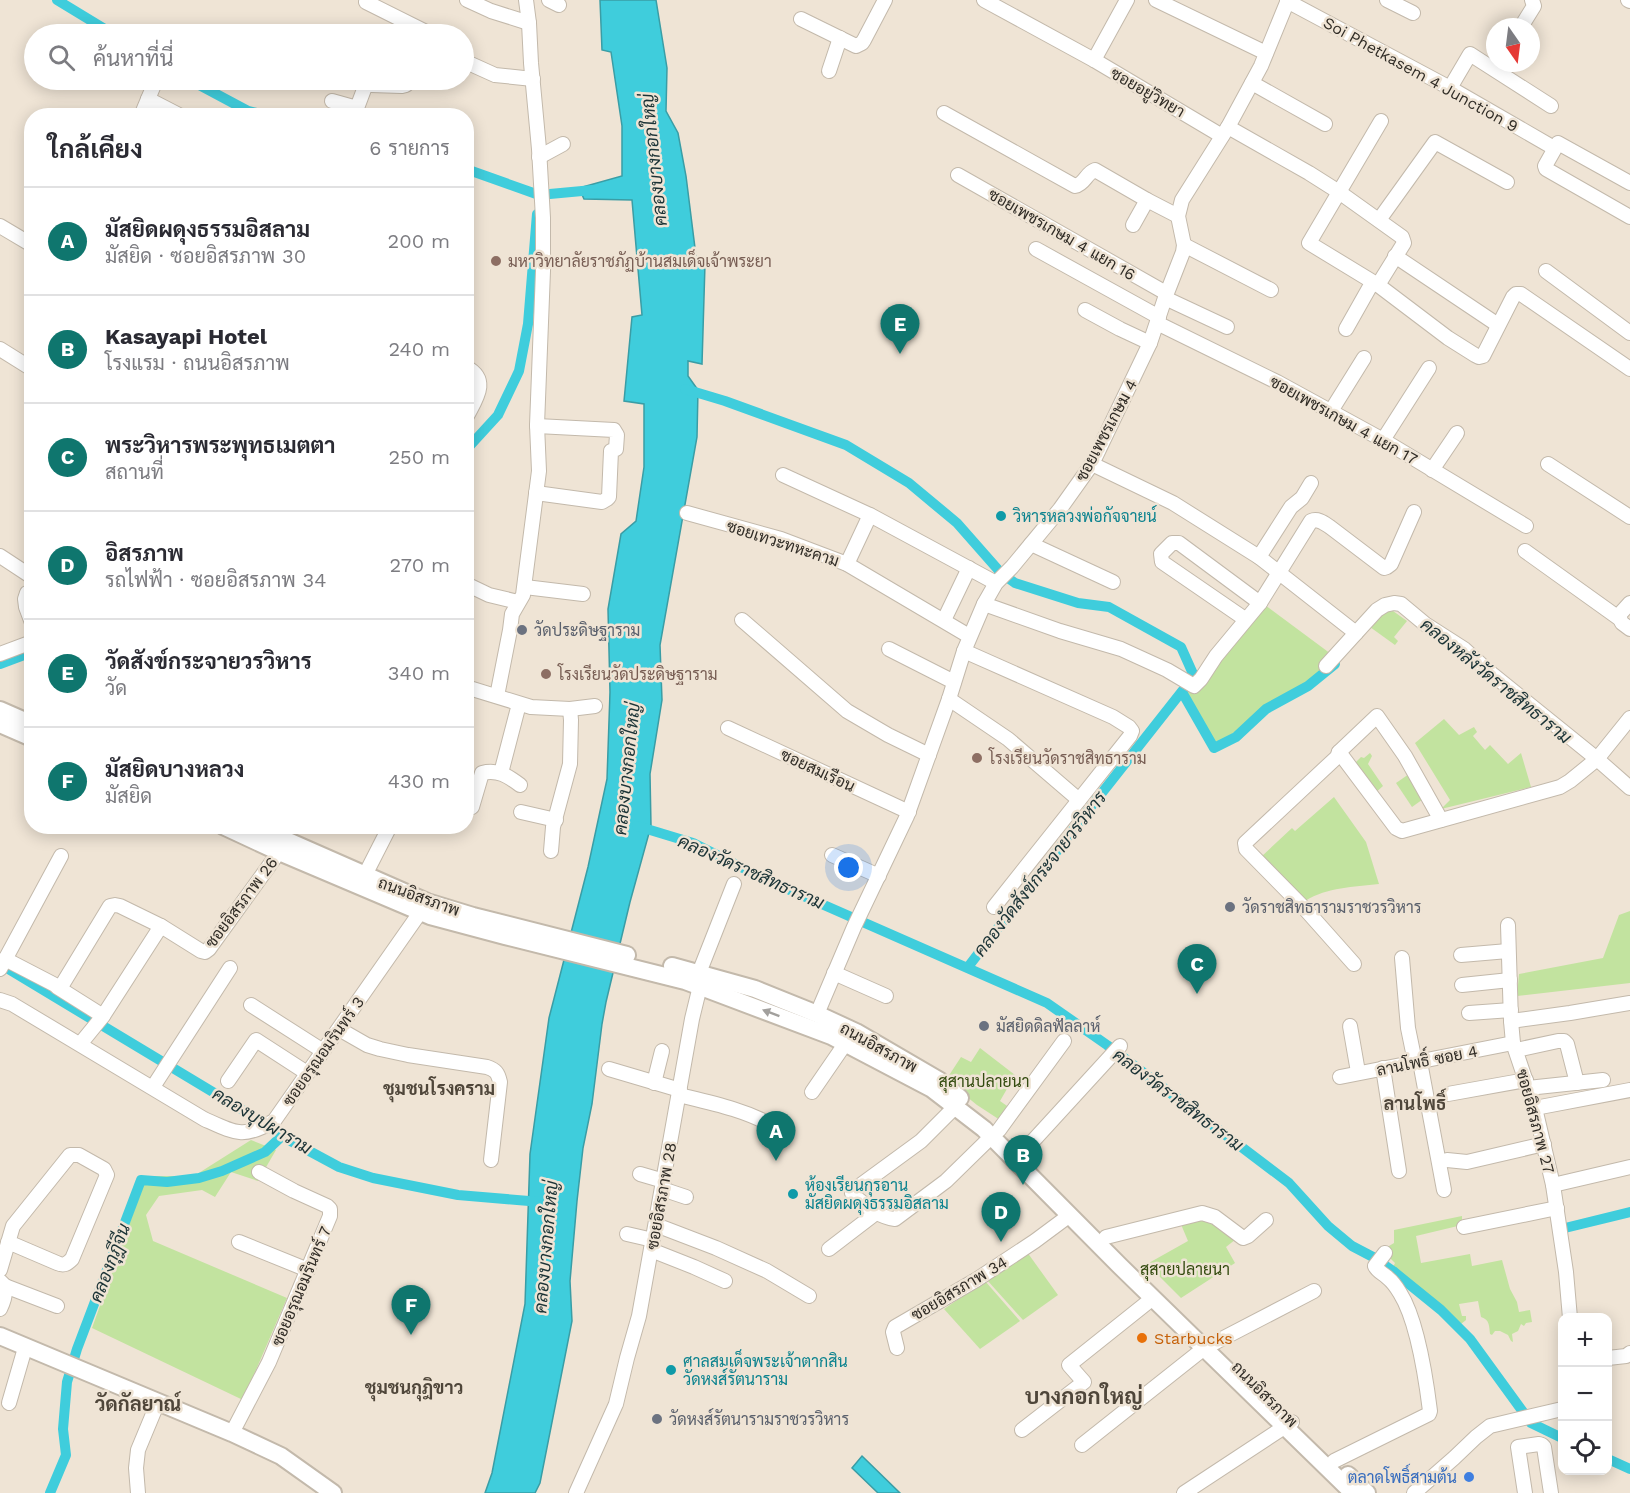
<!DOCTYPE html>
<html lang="th">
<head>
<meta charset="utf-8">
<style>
	body { margin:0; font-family:"Work Sans",Sarabun,sans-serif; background:#f2f2f3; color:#2b2b33 }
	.controls { position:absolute; right:18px; bottom:18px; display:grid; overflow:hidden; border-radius:12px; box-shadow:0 3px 15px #0003 }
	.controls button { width:54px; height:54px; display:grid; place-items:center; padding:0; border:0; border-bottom:2px solid #e1e1e2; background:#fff; color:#2b2b33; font:30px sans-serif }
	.compass { position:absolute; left:1486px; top:18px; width:54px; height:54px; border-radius:50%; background:#fff; box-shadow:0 3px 15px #0003; rotate:166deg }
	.you { position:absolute; left:849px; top:868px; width:21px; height:21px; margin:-15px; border:4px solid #fff; border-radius:50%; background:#1a73e8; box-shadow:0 0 0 9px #1a73e833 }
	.badge { display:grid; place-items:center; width:39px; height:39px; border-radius:50%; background:#0f766e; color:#fff; font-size:20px; font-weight:700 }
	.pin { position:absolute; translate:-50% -50px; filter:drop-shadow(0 2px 3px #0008) }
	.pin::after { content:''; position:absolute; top:32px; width:21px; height:18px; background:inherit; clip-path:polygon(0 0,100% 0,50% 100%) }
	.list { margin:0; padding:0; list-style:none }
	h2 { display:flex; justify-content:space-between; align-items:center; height:78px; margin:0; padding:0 24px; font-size:26px }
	h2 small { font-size:20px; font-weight:400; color:#7c7c81 }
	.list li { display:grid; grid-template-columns:39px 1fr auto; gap:18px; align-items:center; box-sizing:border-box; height:108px; padding:0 24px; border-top:2px solid #e1e1e2 }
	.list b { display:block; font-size:22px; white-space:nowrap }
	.list p { margin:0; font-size:20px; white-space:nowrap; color:#7c7c81 }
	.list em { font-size:20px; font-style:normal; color:#7c7c81 }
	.icon { flex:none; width:33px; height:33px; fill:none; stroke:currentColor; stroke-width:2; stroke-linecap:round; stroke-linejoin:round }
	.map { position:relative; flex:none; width:1630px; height:1493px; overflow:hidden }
	.search { position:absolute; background:#fff; box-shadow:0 3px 15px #0003; left:24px; top:24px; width:450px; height:66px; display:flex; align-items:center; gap:15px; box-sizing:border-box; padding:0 21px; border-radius:33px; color:#7c7c81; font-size:22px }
	.panel { position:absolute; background:#fff; box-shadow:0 3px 15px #0003; left:24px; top:108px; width:450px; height:726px; border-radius:24px }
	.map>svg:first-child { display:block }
</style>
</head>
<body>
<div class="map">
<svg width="1630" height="1493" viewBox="0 0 1630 1493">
	<rect width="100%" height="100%" fill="#efe4d5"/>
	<g fill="#c2e39f">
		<path d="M1265 605 1331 654 1323 670 1216 745 1186 692Z"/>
		<path d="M1393 611 1407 621 1394 637 1398 641 1395 645 1370 627 1384 613Z"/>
		<path d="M1444 719 1459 735 1474 727 1477 732 1473 736 1485 750 1490 745 1508 764 1521 753 1531 787 1441 809 1450 800 1415 743Z"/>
		<path d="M1370 753 1372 756 1368 764 1383 786 1374 794 1352 766 1361 757 1364 758Z"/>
		<path d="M1412 772 1426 797 1412 807 1396 783Z"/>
		<path d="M1334 797 1366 842 1379 884C1353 887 1328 887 1305 901L1261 857 1292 828 1295 831Z"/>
		<path d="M1630 911V983L1517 996 1519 974 1603 958 1619 915Z"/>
		<path d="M980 1048 1015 1075 1000 1101 1010 1108 1000 1120 977 1105 946 1080 961 1057 971 1062Z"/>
		<path d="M251 1140 276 1150 258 1181 231 1172 215 1197 202 1190 159 1196 146 1215 153 1241 287 1298 243 1400 92 1328 143 1186 152 1176H194Z"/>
		<path d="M1462 1216V1225L1416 1236 1421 1263 1470 1254 1472 1266 1502 1260 1510 1289 1517 1302 1519 1312 1530 1310 1532 1322 1526 1323 1524 1326 1521 1324 1518 1331 1512 1334 1513 1342 1511 1341 1508 1335 1500 1331H1495L1492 1335 1490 1334C1489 1326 1490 1320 1481 1317L1478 1301 1459 1304 1462 1316H1466V1320L1461 1324 1393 1267 1395 1263 1385 1253 1389 1246 1394 1243V1230Z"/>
		<path d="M1213 1218 1236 1239 1226 1247 1235 1263 1181 1298 1147 1264 1188 1241 1180 1222Z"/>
		<path d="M1027 1252 1058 1295 1023 1320 987 1280Z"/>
		<path d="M985 1281 1020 1321 980 1349 944 1309Z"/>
	</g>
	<g fill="#3fcddc" stroke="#3a9da5" stroke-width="1.5">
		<path d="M600 0H656L667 68 666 111 678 133 686 176 697 264H705L702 364 688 361V376L698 390 697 437 660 645 662 700 650 774 651 826 630 902 606 1002 602 1024 592 1104 583 1148 577 1201 570 1281 572 1321 540 1483 535 1493H485L492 1473 525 1304 530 1154 549 1018 588 867 607 779 610 692 608 609 621 534 636 521 644 467V404L624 401 632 317 642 315 632 200 584 199 579 188 622 176V126L611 52 602 50Z"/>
		<path d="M862 1456 900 1493H878L852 1468Z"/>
	</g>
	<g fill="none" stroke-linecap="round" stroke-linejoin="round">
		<g stroke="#3fcddc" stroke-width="10">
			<path d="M57 0 113 34"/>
			<path d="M190 80 248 111 270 116"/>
			<path d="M466 169 539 195 593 190"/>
			<path d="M685 389 725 401 846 445 909 483 957 523 1001 573 1015 583 1078 603 1109 607 1181 647 1194 676 1090 808 968 967"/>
			<path d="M466 450 498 415 519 371 528 324 537 214"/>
			<path d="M0 664 32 652"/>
			<path d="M1182 692 1214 748 1236 737 1266 709 1308 686 1335 664"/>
			<path d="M637 826 693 843 767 880 1047 1003 1107 1045 1289 1183 1328 1226 1352 1246 1373 1257 1393 1271 1441 1310 1470 1339 1531 1423 1562 1438"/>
			<path d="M0 964 246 1112 287 1139 339 1167 373 1178 458 1195 541 1202"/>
			<path d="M1565 1228 1630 1212"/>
			<path d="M1608 1459 1630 1469"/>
			<path d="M50 1493 66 1455 63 1429 67 1382 77 1349 141 1180 167 1182 199 1178 222 1171 265 1152 282 1136"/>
		</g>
		<g stroke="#c3b9ab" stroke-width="16">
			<g id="minor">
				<path d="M467 0 491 11 529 23"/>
				<path d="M549 0 559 5"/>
				<path d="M984 0 1094 60 1222 136"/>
				<path d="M1156 0 1266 53"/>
				<path d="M1387 0 1413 13"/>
				<path d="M1628 0 1630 1"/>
				<path d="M1287 1 1450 88 1554 148"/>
				<path d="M366 2 430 34"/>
				<path d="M801 19 856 46 862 43 864 40 885 0"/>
				<path d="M1521 27 1534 6 1532 0"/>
				<path d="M1094 60 1127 0"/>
				<path d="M464 61 495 75 533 79"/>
				<path d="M829 71 840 38"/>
				<path d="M355 80 371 85 402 86 406 85 408 80"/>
				<path d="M1252 83 1325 124"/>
				<path d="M1450 88 1470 54 1551 106"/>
				<path d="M148 99 181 116"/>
				<path d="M332 101 357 108 366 84"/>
				<path d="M944 113 1075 186C1085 184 1086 173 1095 170L1147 200 1178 216"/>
				<path d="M141 116 156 80"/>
				<path d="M1381 121 1309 243 1378 285 1448 338 1475 355 1479 357 1483 356 1513 297 1516 294H1521L1630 369"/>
				<path d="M1228 127 1309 173 1339 192 1402 237 1404 243 1378 285"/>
				<path d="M539 157 563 144"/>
				<path d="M958 175 1166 293"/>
				<path d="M1630 183 1558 143 1545 166 1546 169 1630 217"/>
				<path d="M1379 220 1435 142 1507 182"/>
				<path d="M1133 225 1147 200"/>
				<path d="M0 226 32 245"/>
				<path d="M1184 245 1271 290"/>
				<path d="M1036 249 1159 317"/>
				<path d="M1395 256 1498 325"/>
				<path d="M1546 271 1630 333"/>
				<path d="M1165 298 1227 327"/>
				<path d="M1085 310 1120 329 1150 343"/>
				<path d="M1157 323 1277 382 1383 440 1526 526"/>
				<path d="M1346 329 1372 283"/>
				<path d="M0 349 32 369"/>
				<path d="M466 367C491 380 475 400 466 418"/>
				<path d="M1331 411 1364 358"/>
				<path d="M1383 440 1429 368"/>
				<path d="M1092 464 1173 503 1259 557 1356 633 1326 666"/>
				<path d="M1548 464 1630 517"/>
				<path d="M1432 470 1457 433"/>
				<path d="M783 475 870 515 996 583"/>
				<path d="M536 493 602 502 607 499 609 497 611 451 616 449 617 435 614 430 537 426"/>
				<path d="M687 513 781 539 847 564 969 636"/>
				<path d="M1031 544 1113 582"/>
				<path d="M1525 551 1620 619 1622 623 1630 629"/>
				<path d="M0 556 32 577"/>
				<path d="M1259 557 1291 507 1302 498 1311 483"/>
				<path d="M847 564 870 515"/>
				<path d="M466 584 489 595 518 602"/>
				<path d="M525 587 583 594"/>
				<path d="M32 592 27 593 25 599 26 607 32 623"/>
				<path d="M984 604 1060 631 1121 649 1167 670 1194 686 1201 679 1216 656 1260 603 1311 521C1318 518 1324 523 1330 527L1384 568 1387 567 1391 564 1414 512"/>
				<path d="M1245 619 1162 562 1161 554 1172 543H1179L1260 603"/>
				<path d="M1620 619V614L1630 603"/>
				<path d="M742 620 847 711 888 735 929 755"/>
				<path d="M944 620 969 568"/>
				<path d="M1356 633 1377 610 1385 605 1394 603 1401 604 1425 624 1464 649 1487 670 1597 759 1630 788"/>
				<path d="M889 649 954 682"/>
				<path d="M964 651 1113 717 1129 727 1132 731 1130 736 994 907"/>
				<path d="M0 654 32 642"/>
				<path d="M466 687 531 707 570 709 595 706"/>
				<path d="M497 696 510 630 512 614 523 595 539 471 537 425 543 271V218L539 149 531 63 529 23 526 0"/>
				<path d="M949 699 1008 739 1079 800"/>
				<path d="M728 728 909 812"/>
				<path d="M1339 752 1396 828 1402 831 1560 787 1570 781 1597 759 1630 718"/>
				<path d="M501 773 519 704"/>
				<path d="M472 807 482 773C498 769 508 776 520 785"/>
				<path d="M521 812 556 820"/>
				<path d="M551 851 553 827 570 764 571 720 570 709"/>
				<path d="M832 855 879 876"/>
				<path d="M365 875 390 826"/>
				<path d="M1508 925 1511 1021 1513 1043 1535 1108 1553 1185 1566 1272 1570 1318"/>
				<path d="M1461 955 1508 951"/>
				<path d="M1402 958 1408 1028 1415 1062"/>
				<path d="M5 959 59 987 62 985 110 906 115 905 120 906 161 926"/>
				<path d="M1354 964 1306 910 1246 849 1245 843 1337 757 1339 752 1377 716 1405 756 1441 820"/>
				<path d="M0 969 61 856"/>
				<path d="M699 973 734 884"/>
				<path d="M834 973 886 996"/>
				<path d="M1462 985 1510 980"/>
				<path d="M57 987 103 1016"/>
				<path d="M0 1000 12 1004 204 1119C235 1133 243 1139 274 1121L426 904"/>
				<path d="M251 1005 323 1051"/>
				<path d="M1469 1013 1511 1010"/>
				<path d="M817 1014 854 927 907 816 949 699 964 651 984 604 996 583 1012 567 1060 509 1092 464 1150 343 1165 298 1183 252 1184 245 1178 216 1182 200 1228 127 1261 66 1288 0"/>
				<path d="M1511 1021 1570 1013 1630 1003"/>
				<path d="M1350 1026 1358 1072"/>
				<path d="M339 1029 367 1045 380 1049 408 1055 487 1067C496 1070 498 1073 500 1082L491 1160"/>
				<path d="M81 1043 103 1016 161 926 201 951 205 952 209 949 284 845"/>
				<path d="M1516 1050 1558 1041H1564L1567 1044 1577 1083"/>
				<path d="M1420 1062 1444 1190"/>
				<path d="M1383 1068 1399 1171"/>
				<path d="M609 1069 680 1090"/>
				<path d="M1340 1077 1513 1043"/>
				<path d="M228 1081 256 1040 307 1073"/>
				<path d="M654 1083 662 1051"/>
				<path d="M153 1087 230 968"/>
				<path d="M1528 1088 1603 1080"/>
				<path d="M812 1092 845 1044"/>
				<path d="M1448 1094 1526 1080"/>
				<path d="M679 1095C712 1103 746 1110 775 1127"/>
				<path d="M955 1107 921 1141 854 1190 852 1193 854 1196C867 1206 878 1217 895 1219L946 1181 992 1136"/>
				<path d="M1535 1108 1630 1090"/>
				<path d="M999 1130 1064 1041"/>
				<path d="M1022 1153 1120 1046"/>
				<path d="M1447 1160 1467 1162 1544 1144"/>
				<path d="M640 1174 664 1181"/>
				<path d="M1553 1185 1630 1167"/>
				<path d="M662 1189 686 1197"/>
				<path d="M656 1225 716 1248 767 1271 809 1296"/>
				<path d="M1464 1227 1557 1208"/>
				<path d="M627 1234 653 1240"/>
				<path d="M1106 1237 1202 1213 1215 1217 1243 1238 1248 1236 1266 1220"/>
				<path d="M239 1242 308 1270"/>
				<path d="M829 1249 876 1213"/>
				<path d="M651 1250 694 1267 725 1281"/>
				<path d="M0 1270 13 1226 70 1155H79L104 1169 107 1175 72 1259C67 1264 64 1266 57 1263L8 1242"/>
				<path d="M0 1281 5 1286C6 1295 4 1301 0 1309"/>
				<path d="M5 1286 57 1306"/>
				<path d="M1214 1343 1314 1291"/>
				<path d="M897 1348 893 1332 895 1327 976 1280 1035 1241 1070 1215"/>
				<path d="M1608 1358 1626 1356 1630 1353"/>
				<path d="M9 1403 25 1348"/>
				<path d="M1022 1430 1084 1382 1069 1365 1153 1298"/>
				<path d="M232 1433 269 1362 330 1216V1209L327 1206 294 1191 259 1172"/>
				<path d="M1082 1445 1212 1342"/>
				<path d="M1334 1461 1429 1414 1430 1411C1426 1379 1417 1320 1400 1293 1397 1288 1393 1282 1388 1278 1383 1273 1378 1272 1375 1266L1385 1253"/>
				<path d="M138 1493 136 1468 138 1450 158 1402"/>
				<path d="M576 1493 616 1404 627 1358 639 1316 692 1019 700 986"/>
				<path d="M1184 1493 1292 1422"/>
				<path d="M1414 1493 1454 1458 1476 1437 1490 1426 1562 1409"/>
				<path d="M1525 1493 1518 1447 1539 1444 1542 1445 1544 1447 1551 1493"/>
			</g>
		</g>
		<g stroke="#c3b9ab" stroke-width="20">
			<g id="major">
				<path d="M0 710 32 724"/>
				<path d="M0 724 32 738"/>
				<path d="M223 826 279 852 430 916 505 936 685 981 831 1036 932 1089 984 1129 1120 1266 1353 1493"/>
				<path d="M254 826 427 902 473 916 627 955"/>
				<path d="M672 966 755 989 817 1014 856 1032 940 1081 960 1098"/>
				<path d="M0 1336 232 1433 281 1456 333 1493"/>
				<path d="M1348 1475 1367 1493"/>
			</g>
		</g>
		<use href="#minor" stroke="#fff" stroke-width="14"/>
		<use href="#major" stroke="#fff" stroke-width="16"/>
	</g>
	<defs><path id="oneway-solid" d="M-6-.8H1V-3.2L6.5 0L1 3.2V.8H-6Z" transform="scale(1.5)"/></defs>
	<use fill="#a2a09d" href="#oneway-solid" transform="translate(771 1013) rotate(-159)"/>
	<g fill="#8d6e63" stroke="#efe4d5" stroke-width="2">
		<circle cx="496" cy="261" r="6"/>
		<circle cx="546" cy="674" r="6"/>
		<circle cx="977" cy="758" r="6"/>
	</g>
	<g fill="#0f9aa8" stroke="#efe4d5" stroke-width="2">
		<circle cx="1001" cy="516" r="6"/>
		<circle cx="793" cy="1194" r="6"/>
		<circle cx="671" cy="1370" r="6"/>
	</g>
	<g fill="#6b7280" stroke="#efe4d5" stroke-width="2">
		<circle cx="522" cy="630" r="6"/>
		<circle cx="1230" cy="907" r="6"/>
		<circle cx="984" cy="1026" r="6"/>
		<circle cx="657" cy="1419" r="6"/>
	</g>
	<circle fill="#e8710a" stroke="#efe4d5" stroke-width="2" cx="1142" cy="1338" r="6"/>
	<circle fill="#3f7fe0" stroke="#efe4d5" stroke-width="2" cx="1469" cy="1477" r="6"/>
	<g text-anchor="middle" stroke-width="5" stroke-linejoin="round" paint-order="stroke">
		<g font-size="16" fill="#302c26" stroke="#efe4d5">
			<text transform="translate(1421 74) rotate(29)" y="6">Soi Phetkasem 4 Junction 9</text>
			<text transform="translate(1148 92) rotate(30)" y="6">ซอยอยู่วิทยา</text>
			<text transform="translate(1062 234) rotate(30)" y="6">ซอยเพชรเกษม 4 แยก 16</text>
			<text transform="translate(1344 420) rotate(29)" y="6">ซอยเพชรเกษม 4 แยก 17</text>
			<text transform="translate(1106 430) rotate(-62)" y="6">ซอยเพชรเกษม 4</text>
			<text transform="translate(783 543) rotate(18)" y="6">ซอยเทวะทหะคาม</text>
			<text transform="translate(818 770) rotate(25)" y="6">ซอยสมเรือน</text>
			<text transform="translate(419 896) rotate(20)" y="6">ถนนอิสรภาพ</text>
			<text transform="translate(241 902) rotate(-53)" y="6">ซอยอิสรภาพ 26</text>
			<text transform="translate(879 1047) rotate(29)" y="6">ถนนอิสรภาพ</text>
			<text transform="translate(323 1051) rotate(-55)" y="6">ซอยอรุณอมรินทร์ 3</text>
			<text transform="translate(1427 1060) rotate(-11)" y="6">ลานโพธิ์ ซอย 4</text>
			<text transform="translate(1536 1121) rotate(75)" y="6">ซอยอิสรภาพ 27</text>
			<text transform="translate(661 1196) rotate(-80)" y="6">ซอยอิสรภาพ 28</text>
			<text transform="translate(301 1286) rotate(-67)" y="6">ซอยอรุณอมรินทร์ 7</text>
			<text transform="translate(959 1288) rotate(-31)" y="6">ซอยอิสรภาพ 34</text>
			<text transform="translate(1265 1394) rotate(45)" y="6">ถนนอิสรภาพ</text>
		</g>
		<g font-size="16" fill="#785e54" stroke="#efe4d5" text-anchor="start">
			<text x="508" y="267">มหาวิทยาลัยราชภัฏบ้านสมเด็จเจ้าพระยา</text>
			<text x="558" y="680">โรงเรียนวัดประดิษฐาราม</text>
			<text x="989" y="764">โรงเรียนวัดราชสิทธาราม</text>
		</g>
		<g font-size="16" fill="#0d838f" stroke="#efe4d5" text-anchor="start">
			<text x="1013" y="522">วิหารหลวงพ่อกัจจายน์</text>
			<text x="805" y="1191">ห้องเรียนกุรอาน<tspan x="805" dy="18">มัสยิดผดุงธรรมอิสลาม</tspan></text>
			<text x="683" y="1367">ศาลสมเด็จพระเจ้าตากสิน<tspan x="683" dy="18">วัดหงส์รัตนาราม</tspan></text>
		</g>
		<g font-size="16" fill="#5b616d" stroke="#efe4d5" text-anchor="start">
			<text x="534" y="636">วัดประดิษฐาราม</text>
			<text x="1242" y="913">วัดราชสิทธารามราชวรวิหาร</text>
			<text x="996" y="1032">มัสยิดดิลฟัลลาห์</text>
			<text x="669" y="1425">วัดหงส์รัตนารามราชวรวิหาร</text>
		</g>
		<g font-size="16" fill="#334b0f" stroke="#efe4d5">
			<text x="984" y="1087">สุสานปลายนา</text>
			<text x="1185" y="1275">สุสายปลายนา</text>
		</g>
		<g font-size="16" fill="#c56008" stroke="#efe4d5" text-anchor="start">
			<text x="1154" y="1344">Starbucks</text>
		</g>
		<g font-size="16" fill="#366cbe" stroke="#efe4d5" text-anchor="end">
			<text x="1457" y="1483">ตลาดโพธิ์สามต้น</text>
		</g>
		<g font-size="18" font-style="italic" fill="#1b3336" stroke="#efe4d5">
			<text transform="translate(654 160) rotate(-96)" y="6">คลองบางกอกใหญ่</text>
			<text transform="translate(1496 681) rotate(39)" y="6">คลองหลังวัดราชสิทธาราม</text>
			<text transform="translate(627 769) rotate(-84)" y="6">คลองบางกอกใหญ่</text>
			<text transform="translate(751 872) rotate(24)" y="6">คลองวัดราชสิทธาราม</text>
			<text transform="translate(1040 874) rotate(-52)" y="6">คลองวัดสังข์กระจายวรวิหาร</text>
			<text transform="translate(1178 1100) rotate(37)" y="6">คลองวัดราชสิทธาราม</text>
			<text transform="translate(262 1121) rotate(31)" y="6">คลองบุปผาราม</text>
			<text transform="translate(546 1247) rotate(-85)" y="6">คลองบางกอกใหญ่</text>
			<text transform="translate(110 1263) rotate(-69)" y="6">คลองกุฎีจีน</text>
		</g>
		<g font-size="18" font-weight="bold" fill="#4f463a" stroke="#efe4d5">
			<text x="439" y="1095">ชุมชนโรงคราม</text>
			<text x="1415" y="1110">ลานโพธิ์</text>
			<text x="414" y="1394">ชุมชนกุฎิขาว</text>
		</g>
		<g font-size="20" font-weight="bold" fill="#4f463a" stroke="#efe4d5">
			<text x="138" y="1411">วัดกัลยาณ์</text>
		</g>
		<g font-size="22" font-weight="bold" fill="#4f463a" stroke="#efe4d5">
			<text x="1084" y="1404">บางกอกใหญ่</text>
		</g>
	</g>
</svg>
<div class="controls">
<button>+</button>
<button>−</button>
<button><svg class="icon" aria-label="locate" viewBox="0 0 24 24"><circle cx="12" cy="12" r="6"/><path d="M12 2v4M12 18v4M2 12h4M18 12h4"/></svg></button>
</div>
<svg class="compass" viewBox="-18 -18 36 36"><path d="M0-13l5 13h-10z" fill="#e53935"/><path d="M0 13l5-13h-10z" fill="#7c7c81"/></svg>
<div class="you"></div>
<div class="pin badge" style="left:776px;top:1161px">A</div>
<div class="pin badge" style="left:1023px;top:1185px">B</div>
<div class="pin badge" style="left:1197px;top:994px">C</div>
<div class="pin badge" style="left:1001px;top:1242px">D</div>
<div class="pin badge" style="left:900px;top:354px">E</div>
<div class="pin badge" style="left:411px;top:1335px">F</div>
<div class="search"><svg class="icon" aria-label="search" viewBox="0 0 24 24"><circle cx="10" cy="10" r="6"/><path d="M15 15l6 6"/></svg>ค้นหาที่นี่</div>
<section class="panel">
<h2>ใกล้เคียง<small>6 รายการ</small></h2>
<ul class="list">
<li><span class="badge">A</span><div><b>มัสยิดผดุงธรรมอิสลาม</b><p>มัสยิด · ซอยอิสรภาพ 30</p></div><em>200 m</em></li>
<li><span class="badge">B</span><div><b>Kasayapi Hotel</b><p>โรงแรม · ถนนอิสรภาพ</p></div><em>240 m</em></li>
<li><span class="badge">C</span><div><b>พระวิหารพระพุทธเมตตา</b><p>สถานที่</p></div><em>250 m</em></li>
<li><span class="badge">D</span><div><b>อิสรภาพ</b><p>รถไฟฟ้า · ซอยอิสรภาพ 34</p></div><em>270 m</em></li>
<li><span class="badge">E</span><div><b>วัดสังข์กระจายวรวิหาร</b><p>วัด</p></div><em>340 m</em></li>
<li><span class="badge">F</span><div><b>มัสยิดบางหลวง</b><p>มัสยิด</p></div><em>430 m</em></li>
</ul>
</section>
</div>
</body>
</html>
